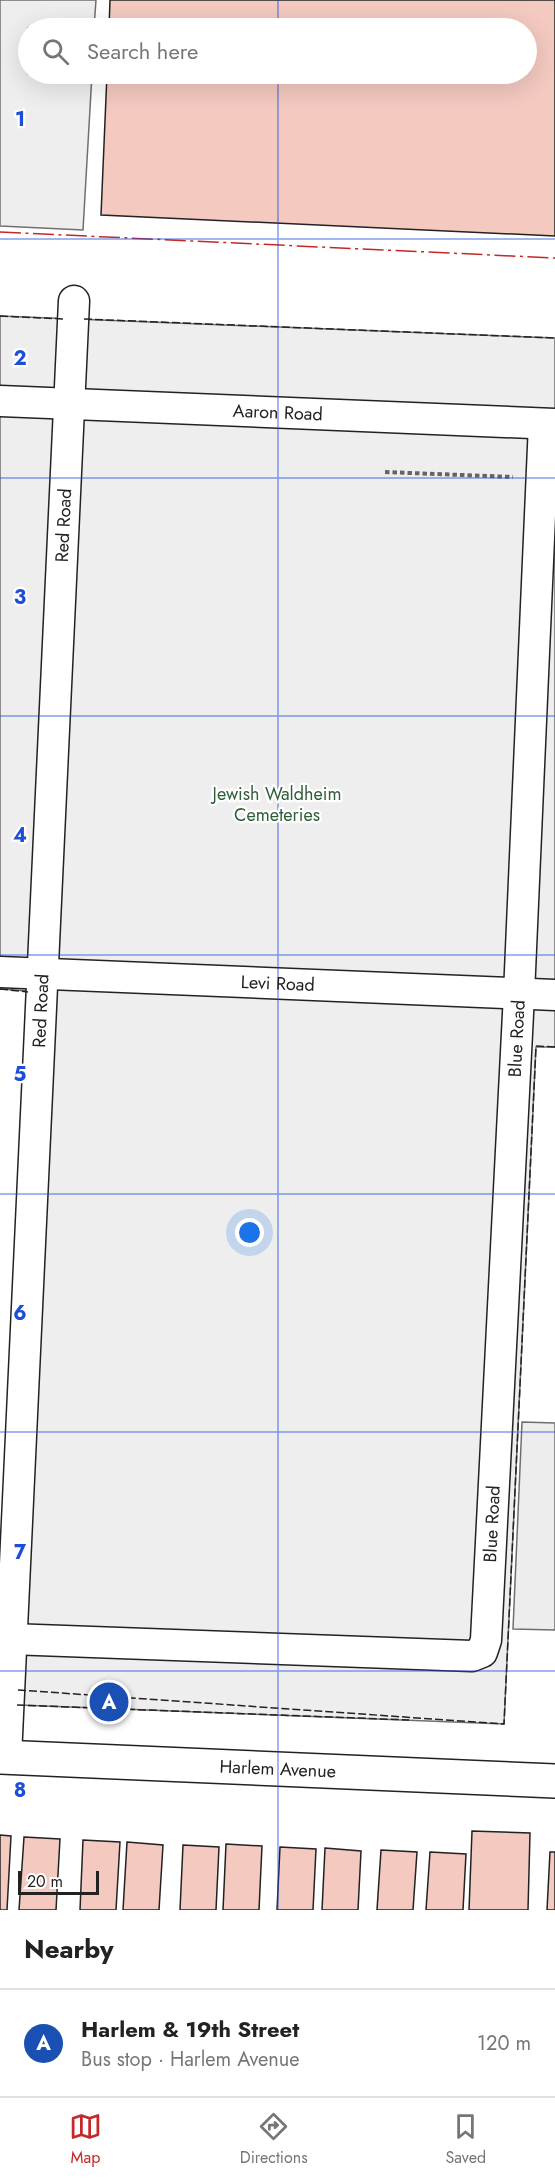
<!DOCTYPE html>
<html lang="en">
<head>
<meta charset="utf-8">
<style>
	body { margin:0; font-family:Jost,sans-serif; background:#f2f2f2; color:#222 }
	.scale { position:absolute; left:18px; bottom:15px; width:81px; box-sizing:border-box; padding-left:6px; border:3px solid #222; border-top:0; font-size:16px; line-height:21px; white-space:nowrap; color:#222; -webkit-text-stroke:4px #fff; paint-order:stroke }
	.you { position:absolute; left:250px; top:1233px; width:21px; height:21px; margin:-15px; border:4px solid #fff; border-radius:50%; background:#1a73e8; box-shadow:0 0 0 9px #1a73e833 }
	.badge { display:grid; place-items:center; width:39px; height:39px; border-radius:50%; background:#c62828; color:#fff; font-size:20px; font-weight:700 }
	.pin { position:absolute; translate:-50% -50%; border:3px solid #fff; box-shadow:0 2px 6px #0006 }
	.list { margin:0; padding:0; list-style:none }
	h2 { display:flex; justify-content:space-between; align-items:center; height:78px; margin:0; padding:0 24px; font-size:26px }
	h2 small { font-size:20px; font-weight:400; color:#767676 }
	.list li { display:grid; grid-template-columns:39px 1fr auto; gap:18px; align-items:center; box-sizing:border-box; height:108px; padding:0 24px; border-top:2px solid #e0e0e0 }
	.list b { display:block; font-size:22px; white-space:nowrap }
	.list p { margin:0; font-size:20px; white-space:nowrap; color:#767676 }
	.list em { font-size:20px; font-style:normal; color:#767676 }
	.icon { flex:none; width:33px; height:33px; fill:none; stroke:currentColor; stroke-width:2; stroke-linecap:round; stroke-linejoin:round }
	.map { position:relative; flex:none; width:555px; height:1910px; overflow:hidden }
	.search { position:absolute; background:#fff; box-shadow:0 6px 24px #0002; left:18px; right:18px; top:18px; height:66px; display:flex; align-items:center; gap:15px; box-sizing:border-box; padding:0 21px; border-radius:33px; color:#767676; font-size:22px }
	.sheet { height:186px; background:#fff }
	nav { display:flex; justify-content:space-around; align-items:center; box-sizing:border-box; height:84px; border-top:2px solid #e0e0e0; background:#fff; font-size:16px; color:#767676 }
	nav a { display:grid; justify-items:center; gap:3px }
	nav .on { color:#c62828 }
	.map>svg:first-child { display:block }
</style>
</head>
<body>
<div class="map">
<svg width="555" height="1910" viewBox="0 0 555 1910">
	<rect width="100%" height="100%" fill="#fff"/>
	<g fill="#eee" stroke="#6f6f6f" stroke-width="1.5">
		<path d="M0 0H96L94 28H28V74H92L83 230 0 226Z"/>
		<path d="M0 316 555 338V1047H536L504 1724 19 1705 28 991 0 989Z"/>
	</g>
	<path fill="#ededed" stroke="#6f6f6f" stroke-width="1.5" d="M522 1422 555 1423V1630L513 1629Z"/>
	<g fill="#f3c9c0" stroke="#222" stroke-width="1.5">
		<path d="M110 0H555V236L101 215 107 74H526V28H109Z"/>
		<path d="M472 1831 530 1833 528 1910H469Z"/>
		<path d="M0 1835 11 1836 7 1910H0Z"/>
		<path d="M24 1837 60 1839 56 1910H19Z"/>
		<path d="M83 1840 120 1842 116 1910H80Z"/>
		<path d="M127 1842 163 1845 159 1910H123Z"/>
		<path d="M226 1844 262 1846 259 1910H223Z"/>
		<path d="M183 1845 219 1847 216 1910H180Z"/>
		<path d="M280 1847 316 1849 313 1910H277Z"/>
		<path d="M325 1848 361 1851 358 1910H322Z"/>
		<path d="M381 1850 417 1852 413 1910H377Z"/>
		<path d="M430 1852 466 1854 463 1910H426Z"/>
		<path d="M550 1852H555V1910H547Z"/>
	</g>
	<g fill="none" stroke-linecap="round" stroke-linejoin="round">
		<g stroke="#222" stroke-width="33">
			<g id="minor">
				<path id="s1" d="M0 401 555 424"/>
				<path id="s2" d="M0 972 555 995"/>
				<path id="s3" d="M10 1639 472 1656 482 1652 486 1640 519 994 544 424"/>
				<path id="s4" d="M6 1757 74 301"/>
			</g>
		</g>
		<g stroke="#222" stroke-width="36">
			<g id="major">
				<path id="s5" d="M0 1757 555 1781"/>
			</g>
		</g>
		<path stroke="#646464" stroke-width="4" stroke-dasharray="4.5 3" stroke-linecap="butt" d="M385 472 513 477"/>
		<use href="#minor" stroke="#fff" stroke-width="30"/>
		<use href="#major" stroke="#fff" stroke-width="33"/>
		<g stroke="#222" stroke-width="1.5" stroke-dasharray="8 3" stroke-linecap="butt">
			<path d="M0 316 63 319"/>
			<path d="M84 319 555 338"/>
			<path d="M0 989 28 992"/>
			<path d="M18 1690 504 1724 536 1046 555 1047"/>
			<path d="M17 1705 409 1720"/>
		</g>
		<path stroke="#c62828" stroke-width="1.5" stroke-dasharray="21 4.5 3 4.5" stroke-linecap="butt" d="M0 232 555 258"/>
	</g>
	<path fill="none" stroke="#1d4ed8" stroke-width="1.5" stroke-opacity="0.55" d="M278 0V28M278 74V1910M0 239H555M0 478H555M0 716H555M0 955H555M0 1194H555M0 1432H555M0 1671H555"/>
	<g text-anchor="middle" stroke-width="4.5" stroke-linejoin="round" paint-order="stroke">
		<g font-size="18" fill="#222" stroke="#fff">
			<text dy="6" stroke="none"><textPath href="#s1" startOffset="278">Aaron Road</textPath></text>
			<text dy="6" stroke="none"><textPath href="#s4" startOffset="1233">Red Road</textPath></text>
			<text dy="6" stroke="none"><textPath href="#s2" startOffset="278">Levi Road</textPath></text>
			<text dy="6" stroke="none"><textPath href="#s4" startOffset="747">Red Road</textPath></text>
			<text dy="6" stroke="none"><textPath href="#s3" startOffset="1088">Blue Road</textPath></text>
			<text dy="6" stroke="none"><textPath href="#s3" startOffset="602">Blue Road</textPath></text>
			<text dy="6" stroke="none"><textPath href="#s5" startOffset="278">Harlem Avenue</textPath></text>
		</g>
		<g font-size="18" fill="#2f5e38" stroke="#fff">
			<text x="277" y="800">Jewish Waldheim<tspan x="277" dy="21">Cemeteries</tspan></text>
		</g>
	</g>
	<g font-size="20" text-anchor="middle" font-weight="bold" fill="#1d4ed8" stroke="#fff" stroke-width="4.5" stroke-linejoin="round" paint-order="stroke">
		<text x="20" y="126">1</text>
		<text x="20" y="365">2</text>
		<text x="20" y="604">3</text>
		<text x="20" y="842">4</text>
		<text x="20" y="1081">5</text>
		<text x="20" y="1320">6</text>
		<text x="20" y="1559">7</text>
		<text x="20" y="1797">8</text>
	</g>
</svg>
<div class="scale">20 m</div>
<div class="you"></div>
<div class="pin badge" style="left:109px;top:1702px;background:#1a4fb4">A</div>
<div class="search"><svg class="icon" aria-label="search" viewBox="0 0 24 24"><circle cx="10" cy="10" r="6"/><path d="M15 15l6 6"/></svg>Search here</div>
</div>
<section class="sheet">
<h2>Nearby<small></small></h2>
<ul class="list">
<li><span class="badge" style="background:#1a4fb4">A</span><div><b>Harlem &amp; 19th Street</b><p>Bus stop · Harlem Avenue</p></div><em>120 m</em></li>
</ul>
</section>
<nav>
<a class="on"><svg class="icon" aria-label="map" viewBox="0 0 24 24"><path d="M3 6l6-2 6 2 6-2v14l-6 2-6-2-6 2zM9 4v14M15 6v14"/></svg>Map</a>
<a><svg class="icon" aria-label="directions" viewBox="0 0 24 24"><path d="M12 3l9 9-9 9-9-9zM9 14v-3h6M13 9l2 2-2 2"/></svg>Directions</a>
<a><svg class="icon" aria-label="saved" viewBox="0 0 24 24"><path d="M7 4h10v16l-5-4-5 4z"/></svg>Saved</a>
</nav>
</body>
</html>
